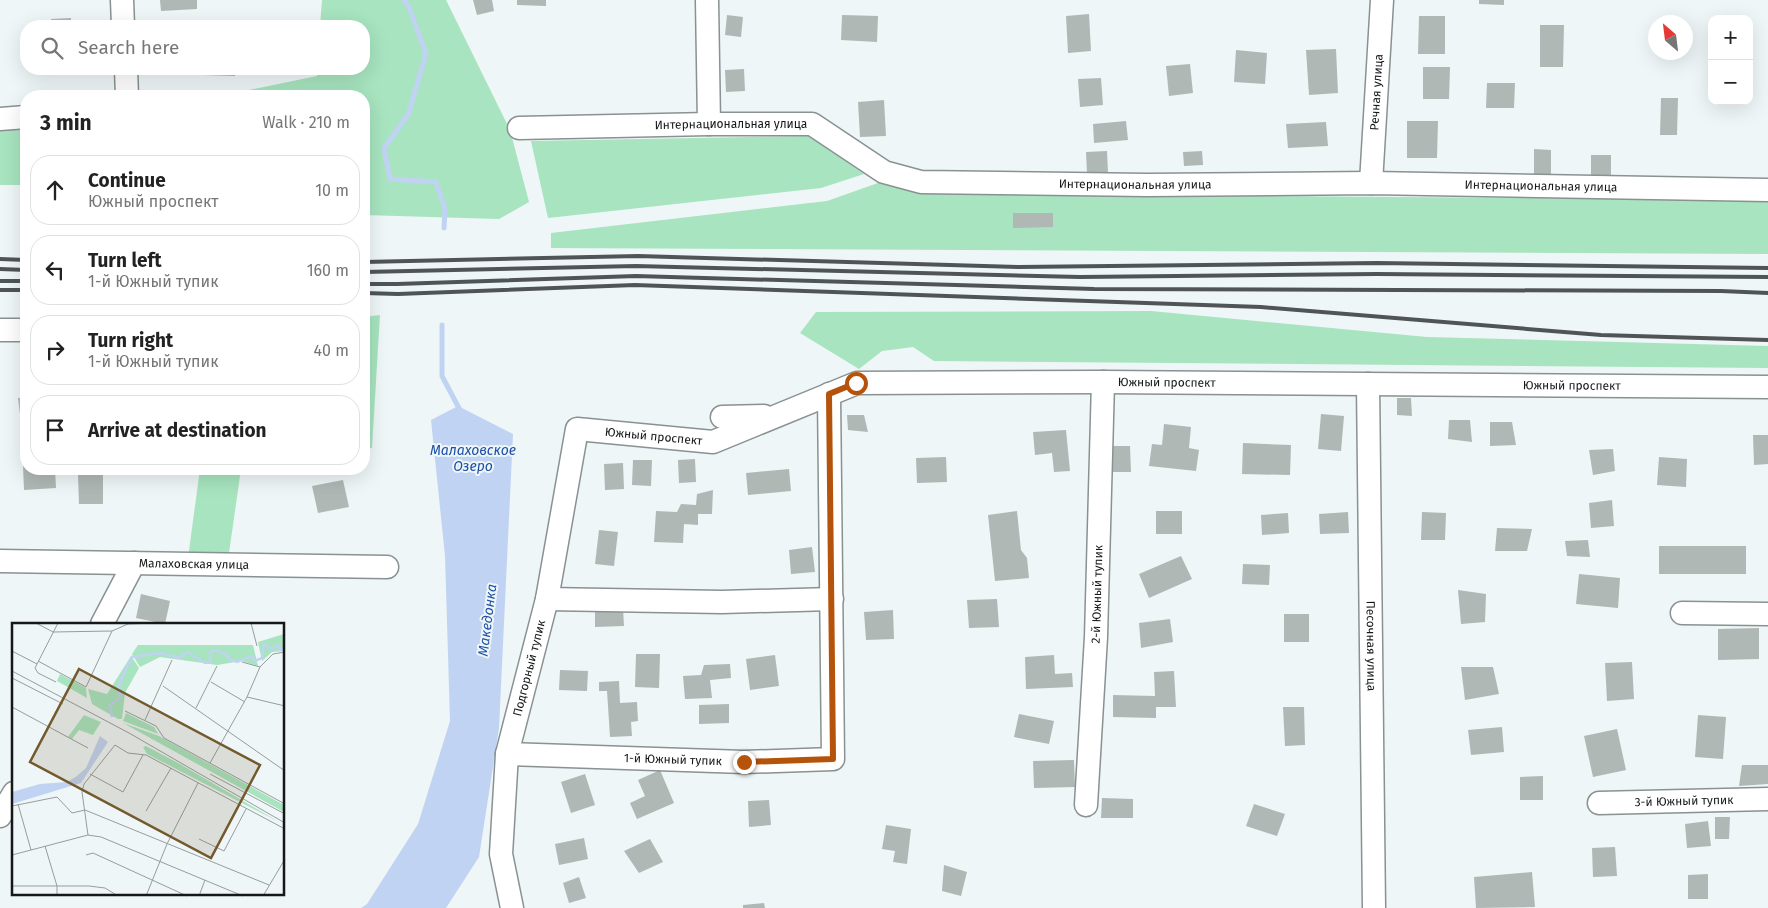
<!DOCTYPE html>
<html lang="en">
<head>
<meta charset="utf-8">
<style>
	body { margin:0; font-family:"Fira Sans",sans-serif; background:#f2f2f2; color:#222 }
	.controls { position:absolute; right:15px; top:15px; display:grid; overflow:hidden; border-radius:10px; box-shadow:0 5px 20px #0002 }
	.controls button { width:45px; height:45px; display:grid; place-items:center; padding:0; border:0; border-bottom:1px solid #e0e0e0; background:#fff; color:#222; font:25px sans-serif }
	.compass { position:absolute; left:1648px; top:15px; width:45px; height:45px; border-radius:50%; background:#fff; box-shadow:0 5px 20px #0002; rotate:332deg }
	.stop { position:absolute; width:15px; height:15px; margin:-11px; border:4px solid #b45309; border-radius:50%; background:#fff }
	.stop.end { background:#b45309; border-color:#fff; box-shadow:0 1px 5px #0008 }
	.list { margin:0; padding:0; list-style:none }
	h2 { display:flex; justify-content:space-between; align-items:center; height:65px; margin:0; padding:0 20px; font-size:21px }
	h2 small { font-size:16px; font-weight:400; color:#767676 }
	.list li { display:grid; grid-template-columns:32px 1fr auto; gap:15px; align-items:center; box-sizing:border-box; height:70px; margin:0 10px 10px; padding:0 10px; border:1px solid #e0e0e0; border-radius:20px }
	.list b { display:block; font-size:19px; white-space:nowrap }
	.list p { margin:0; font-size:16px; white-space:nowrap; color:#767676 }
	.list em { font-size:16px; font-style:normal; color:#767676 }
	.icon { flex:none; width:28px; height:28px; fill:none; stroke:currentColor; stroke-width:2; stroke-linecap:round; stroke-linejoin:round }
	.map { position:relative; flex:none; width:1768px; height:908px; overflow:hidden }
	.search { position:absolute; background:#fff; box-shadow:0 5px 20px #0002; left:20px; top:20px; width:350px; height:55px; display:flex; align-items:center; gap:12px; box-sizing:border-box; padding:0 18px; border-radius:20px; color:#767676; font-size:19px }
	.panel { position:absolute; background:#fff; box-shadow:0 5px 20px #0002; left:20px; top:90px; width:350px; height:385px; border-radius:20px }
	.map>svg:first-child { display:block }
</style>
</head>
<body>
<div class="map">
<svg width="1768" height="908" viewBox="0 0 1768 908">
	<rect width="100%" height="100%" fill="#eef6f7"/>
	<g fill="#a7e4bf">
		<path d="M322 0H446L510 130 529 202 499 219 364 215V96H220L317 76V69H364V26H320Z"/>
		<path d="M26 124V185H0V126Z"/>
		<path d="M808 136 864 174 821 188 548 218 531 141Z"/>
		<path d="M878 183 917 193 1768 200V254L551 248V233L827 201Z"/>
		<path d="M1151 311 1427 337 1768 346V368L934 361 913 347 882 351 859 369 800 333 816 312Z"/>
		<path d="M380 315 372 448 364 449V317Z"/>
		<path d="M200 469H241L228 560 188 558Z"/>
	</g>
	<path fill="#c1d3f3" d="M458 406 513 434 499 728 479 857 446 908H361L367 904 418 824 450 721 445 556 431 420Z"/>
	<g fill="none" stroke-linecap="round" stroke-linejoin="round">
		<g stroke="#c1d3f3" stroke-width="5">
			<path d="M404 0 409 7 426 54 408 115 384 148 390 179 436 182 445 209 444 228"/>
			<path d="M442 325V376L461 412"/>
		</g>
	</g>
	<g fill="#b0b8b6">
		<path d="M160 0H197V9L161 11Z"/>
		<path d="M473 0H492L494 11 477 15Z"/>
		<path d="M517 0H546V6L517 5Z"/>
		<path d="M1479 0H1504V5L1479 4Z"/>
		<path d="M1089 14 1091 51 1068 53 1066 16Z"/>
		<path d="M727 15 743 17 741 37 725 35Z"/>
		<path d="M842 15 878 16 877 42 841 40Z"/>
		<path d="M1419 16H1445V54H1418Z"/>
		<path d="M71 18V26H51V19Z"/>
		<path d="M1540 25H1564L1563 67H1540Z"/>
		<path d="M1336 49 1338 93 1309 95 1306 50Z"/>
		<path d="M1236 50 1267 53 1265 84 1234 82Z"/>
		<path d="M1190 64 1193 93 1169 96 1166 66Z"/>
		<path d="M1423 67H1450L1449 99H1423Z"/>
		<path d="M203 69H235V76L203 75Z"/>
		<path d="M744 69 745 91 726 92 725 70Z"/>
		<path d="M1101 78 1103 105 1080 107 1078 79Z"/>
		<path d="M1487 83H1515L1514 108H1486Z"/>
		<path d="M1661 98H1678L1677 135H1660Z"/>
		<path d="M884 100 886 136 860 137 858 102Z"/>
		<path d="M1126 121 1128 140 1094 143 1093 124Z"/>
		<path d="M1407 121H1438L1437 158H1407Z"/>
		<path d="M1326 122 1328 146 1288 148 1286 124Z"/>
		<path d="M1534 149 1551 150V176H1534Z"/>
		<path d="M1107 151 1108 173 1087 174 1086 152Z"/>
		<path d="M1202 151 1203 165 1184 166 1183 152Z"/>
		<rect x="1591" y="155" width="20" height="20"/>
		<path d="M1013 213H1053V227L1013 228Z"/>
		<path d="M18 398H26V421L21 422Z"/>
		<path d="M1397 398H1411L1412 416 1397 415Z"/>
		<path d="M1321 414 1344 416 1341 451 1318 449Z"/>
		<path d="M847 415H864L868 432 848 430Z"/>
		<path d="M1449 420H1470L1472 442 1448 439Z"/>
		<path d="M1490 422H1512L1516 445 1490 446Z"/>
		<path d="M1164 424 1191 427 1189 448 1199 450 1196 471 1149 466 1152 444 1162 445Z"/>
		<path d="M1066 430 1070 471 1054 472 1052 453 1035 455 1033 432Z"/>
		<path d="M1753 435H1768V464L1754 465Z"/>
		<path d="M1243 443 1291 445 1290 475 1242 474Z"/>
		<path d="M1110 446H1130L1131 472H1111Z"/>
		<path d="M1613 449 1615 471 1593 475 1589 450Z"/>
		<path d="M946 457 947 482 917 483 916 458Z"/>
		<path d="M1659 457 1687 459 1686 487 1657 485Z"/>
		<path d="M695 459 696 482 679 483 678 460Z"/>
		<path d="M633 460H652L651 486 632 485Z"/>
		<path d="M623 463 624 489 605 490 604 464Z"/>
		<path d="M23 466H26V469H55L56 488 24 490Z"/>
		<path d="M789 469 791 491 748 495 746 473Z"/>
		<path d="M103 474V504H79L78 475Z"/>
		<path d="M343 480 349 507 318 513 312 486Z"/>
		<path d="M713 490 712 514H698V525L684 524 683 543 654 542 656 511 677 512 681 504 696 505 697 494Z"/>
		<path d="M1612 500 1614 526 1591 528 1589 503Z"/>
		<path d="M1017 511 1021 550 1027 558 1029 578 995 581 988 515Z"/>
		<rect x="1156" y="511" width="26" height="23"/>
		<path d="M1348 512 1349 533 1320 534 1319 514Z"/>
		<path d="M1422 512 1446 513 1445 540H1421Z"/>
		<path d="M1288 513 1289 533 1262 535 1261 515Z"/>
		<path d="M1497 528 1532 529 1527 551H1495Z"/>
		<path d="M599 530 618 532 614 566 595 564Z"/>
		<path d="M1588 540 1590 557 1567 556 1565 541Z"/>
		<rect x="1659" y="546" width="87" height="28"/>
		<path d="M812 547 815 572 791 574 789 550Z"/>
		<path d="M1181 556 1192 579 1149 598 1139 574Z"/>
		<path d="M1243 564 1270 565 1269 585 1242 584Z"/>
		<path d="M1579 574 1620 578 1618 608 1576 604Z"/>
		<path d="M1458 590 1486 594 1485 622 1461 624Z"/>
		<path d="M141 594 170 601 165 624 136 618Z"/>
		<path d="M997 599 999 627 969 628 967 600Z"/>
		<path d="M623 609 624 626 595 627V610Z"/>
		<path d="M893 610 894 639 866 640 864 612Z"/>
		<rect x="1284" y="614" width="25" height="28"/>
		<path d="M1170 619 1173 642 1141 648 1139 623Z"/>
		<path d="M1759 628V659L1718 660V629Z"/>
		<path d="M636 654H660L659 688 635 687Z"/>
		<path d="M775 655 779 686 750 690 746 659Z"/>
		<path d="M1054 655 1055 674 1072 673 1073 687 1026 689 1025 657Z"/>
		<path d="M1632 662 1634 699 1607 701 1605 663Z"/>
		<path d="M730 664 731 678 710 680 712 698 685 699 683 676 701 675 704 665Z"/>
		<path d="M1461 667H1493L1499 694 1465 700Z"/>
		<path d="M560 670 588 671 587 691 559 690Z"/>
		<path d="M1174 671 1176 707H1156V718L1113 717V695L1155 696 1154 672Z"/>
		<path d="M619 681 620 703 637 702 638 721 631 722 632 736 610 737 607 691H599V682Z"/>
		<path d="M729 704V723L699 724V705Z"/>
		<path d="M1283 707H1304L1305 745 1285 746Z"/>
		<path d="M1019 714 1054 721 1049 744 1014 737Z"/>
		<path d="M1698 715 1726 717 1723 759 1695 757Z"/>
		<path d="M1502 727 1504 752 1471 755 1468 730Z"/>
		<path d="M1617 729 1626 770 1593 777 1584 736Z"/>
		<path d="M1074 760 1075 787 1034 788 1033 761Z"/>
		<path d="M1742 765H1768V784L1739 786Z"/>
		<path d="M660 770 674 803 637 819 630 803 645 796 638 780Z"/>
		<path d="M585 774 595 805 571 813 561 782Z"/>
		<path d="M1543 776V800H1520V777Z"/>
		<path d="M1102 798 1133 799V818H1101Z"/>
		<path d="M769 800 771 825 749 827 748 801Z"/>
		<path d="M1254 804 1285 814 1277 836 1246 826Z"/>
		<path d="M1715 817H1730L1729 839H1715Z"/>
		<path d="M1708 821 1711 846 1687 848 1685 824Z"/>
		<path d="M886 825 911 829 907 864 893 862 895 851 882 849Z"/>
		<path d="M584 838 588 859 559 865 555 844Z"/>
		<path d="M650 839 663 862 639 873 624 851Z"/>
		<path d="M1615 847 1617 876 1593 877 1592 848Z"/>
		<path d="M944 865 967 872 961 896 942 891Z"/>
		<path d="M1532 872 1535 907 1476 908 1474 877Z"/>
		<path d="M1708 874V899H1688V875Z"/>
		<path d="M579 877 586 898 569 903 563 883Z"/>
		<path d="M764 903 765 908H743V905Z"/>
	</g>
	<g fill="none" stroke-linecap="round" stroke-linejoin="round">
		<g stroke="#899192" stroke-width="25">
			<g id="minor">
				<path d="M122 0 123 26"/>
				<path d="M707 0 709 124"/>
				<path d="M126 69 127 96"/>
				<path d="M0 119 26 117"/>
				<path id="s1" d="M519 128 709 124H812L884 172 921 182 1147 185 1371 183 1768 190"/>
				<path id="s2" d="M1371 183 1382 0"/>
				<path d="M0 330H19"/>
				<path id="s3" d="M1368 384 1374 908"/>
				<path d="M722 417 764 416"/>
				<path id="s4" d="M0 561 387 567"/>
				<path d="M547 599 722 602 832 599"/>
				<path d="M1682 613 1768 614"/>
				<path d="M102 624 134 563"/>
				<path id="s5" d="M507 754 744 762 833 759 829 394"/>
				<path id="s6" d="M1599 803 1768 799"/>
				<path id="s7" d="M1086 805 1096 637 1103 382"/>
				<path d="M0 816 14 793"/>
				<path id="s8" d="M512 908 501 854 507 754 547 599 577 429 713 442 857 383 1103 382 1768 387"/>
			</g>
		</g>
		<use href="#minor" stroke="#fff" stroke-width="22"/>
		<g stroke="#505455" stroke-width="4">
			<path d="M0 259 26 260"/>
			<path d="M364 262 638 256 1018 267 1377 263 1768 268"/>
			<path d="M0 269 26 270"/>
			<path d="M364 272 636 266 1080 277 1377 274 1768 277"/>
			<path d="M0 281H26"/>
			<path d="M364 284H397L636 276 1094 289 1721 291 1768 293"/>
			<path d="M0 290H26"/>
			<path d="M364 293 398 294 635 285 1261 307 1601 335 1768 340"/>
		</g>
	</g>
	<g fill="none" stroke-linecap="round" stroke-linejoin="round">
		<path stroke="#b45309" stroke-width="6" d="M744 762 833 759 829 394 856 383"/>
	</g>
	<g text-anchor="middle" stroke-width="4" stroke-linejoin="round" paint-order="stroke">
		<g font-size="12" fill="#151718" stroke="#eef6f7">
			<text dy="4" stroke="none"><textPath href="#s2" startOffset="91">Речная улица</textPath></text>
			<text dy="4" stroke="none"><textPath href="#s1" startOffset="212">Интернациональная улица</textPath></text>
			<text dy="4" stroke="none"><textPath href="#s1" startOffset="632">Интернациональная улица</textPath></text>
			<text dy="4" stroke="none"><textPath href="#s1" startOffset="1038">Интернациональная улица</textPath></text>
			<text dy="4" stroke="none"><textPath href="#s8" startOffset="1090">Южный проспект</textPath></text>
			<text dy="4" stroke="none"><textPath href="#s8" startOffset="1495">Южный проспект</textPath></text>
			<text dy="4" stroke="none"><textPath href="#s8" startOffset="565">Южный проспект</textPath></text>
			<text dy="4" stroke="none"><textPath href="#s4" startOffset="194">Малаховская улица</textPath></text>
			<text dy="4" stroke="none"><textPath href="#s7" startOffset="211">2-й Южный тупик</textPath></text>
			<text dy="4" stroke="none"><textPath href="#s3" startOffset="262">Песочная улица</textPath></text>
			<text dy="4" stroke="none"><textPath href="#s8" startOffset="244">Подгорный тупик</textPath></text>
			<text dy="4" stroke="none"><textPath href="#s5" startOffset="166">1-й Южный тупик</textPath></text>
			<text dy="4" stroke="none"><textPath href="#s6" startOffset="85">3-й Южный тупик</textPath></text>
		</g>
		<g font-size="14" font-style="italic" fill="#1f50a7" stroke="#eef6f7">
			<text x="473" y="455">Малаховское<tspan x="473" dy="16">Озеро</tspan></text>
			<text transform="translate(487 620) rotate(-83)" y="5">Македонка</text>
		</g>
	</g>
	<g transform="translate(12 623)">
		<rect width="272" height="272" fill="#eef6f7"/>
		<path d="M272 11V28L260 29 250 38 246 19ZM126 22H241L246 43 230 38 205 42 148 34 128 44 120 31ZM119 33 127 45 113 70 110 96H106L80 81 76 66 95 71ZM48 51 74 65 75 75 45 58ZM114 90 142 104 146 111 111 98ZM72 92 89 99 81 112 67 107 60 116 56 114ZM111 100 147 113 272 182V189ZM134 123 168 141 267 199 135 131 131 124Z" fill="#a7e4bf"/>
		<path d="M88 113 96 119 69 160 0 181V169L28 161 55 159 65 153 74 145Z" fill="#c1d3f3"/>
		<path fill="none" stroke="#c1d3f3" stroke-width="2.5" d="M100 94 98 82 108 75 107 61 120 34 148 30 168 35 175 29 193 40 199 39 198 30 202 27 213 30 217 36 225 39 240 33 243 38 250 35 252 21 260 26 266 22 268 27 273 26"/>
		<path fill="none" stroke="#979d9e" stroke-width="1" d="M24 0 41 9 100 8 116 1 143 0M239 0 245 23M0 28 25 41M26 38 74 64 100 8M230 39 248 44 261 31 273 29M0 48 117 110 273 200M0 55 51 81M44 59 26 50 23 45 46 0M199 59 233 79M151 63 273 148M235 74 273 83M0 84 76 125M184 85 205 43M113 88 144 103 152 115 273 181M133 97 160 37M198 140 235 74 248 44M78 151 111 169 131 132M198 151 273 191M6 181 19 227M0 183 45 174 60 190 73 187 257 262M134 188 159 145M76 212 70 169 72 161 103 122 116 130 134 132 273 206M187 216 212 228 234 186M33 223 45 263V273M0 232 76 212 89 214 231 273M74 232 81 230 175 273M0 263H77L93 265 106 273M134 273 155 221 186 160M187 273 193 257M251 273 273 236"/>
		<path fill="#73592b" fill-opacity="0.15" stroke="#73592b" stroke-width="2.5" d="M67 46 248 142 199 235 18 139Z"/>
		<rect width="272" height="272" fill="none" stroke="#151718" stroke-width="2.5"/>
	</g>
</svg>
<div class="controls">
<button>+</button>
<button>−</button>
</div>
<svg class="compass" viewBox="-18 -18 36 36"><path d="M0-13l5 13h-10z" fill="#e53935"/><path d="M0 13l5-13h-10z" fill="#767676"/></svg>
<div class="stop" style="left:856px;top:383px"></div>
<div class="stop end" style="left:744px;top:762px"></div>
<div class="search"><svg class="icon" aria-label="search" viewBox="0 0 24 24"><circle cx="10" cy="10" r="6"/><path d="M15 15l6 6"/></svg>Search here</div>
<section class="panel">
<h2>3 min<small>Walk · 210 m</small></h2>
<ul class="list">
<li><svg class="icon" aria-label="ahead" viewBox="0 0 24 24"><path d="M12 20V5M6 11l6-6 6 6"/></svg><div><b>Continue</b><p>Южный проспект</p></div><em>10 m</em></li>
<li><svg class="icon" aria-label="left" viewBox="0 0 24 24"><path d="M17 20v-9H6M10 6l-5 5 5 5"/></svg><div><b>Turn left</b><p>1-й Южный тупик</p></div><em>160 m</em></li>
<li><svg class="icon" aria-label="right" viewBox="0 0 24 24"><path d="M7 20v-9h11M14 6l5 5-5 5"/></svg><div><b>Turn right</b><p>1-й Южный тупик</p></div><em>40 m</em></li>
<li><svg class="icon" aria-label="arrive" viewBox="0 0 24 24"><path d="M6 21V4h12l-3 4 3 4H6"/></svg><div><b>Arrive at destination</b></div></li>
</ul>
</section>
</div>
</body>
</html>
